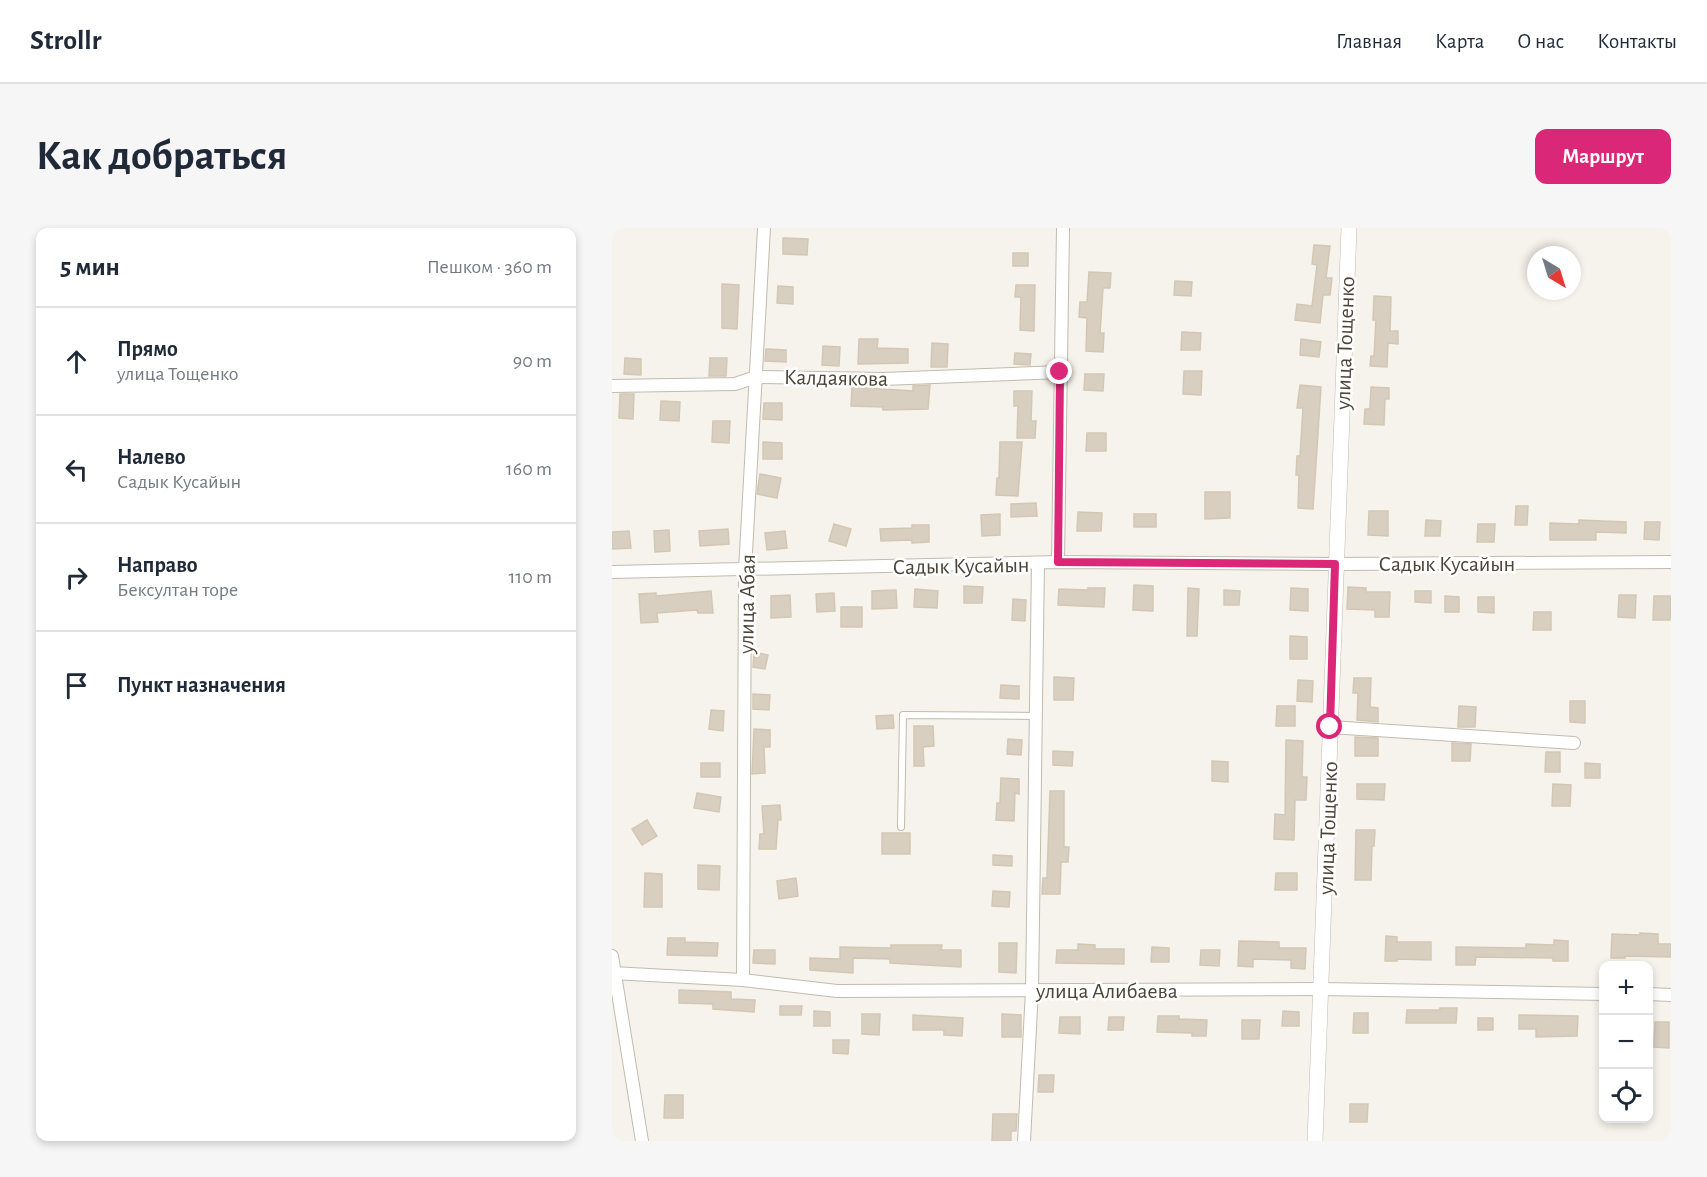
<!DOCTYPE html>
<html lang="ru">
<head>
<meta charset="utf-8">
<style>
	body { margin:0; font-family:"Alegreya Sans",sans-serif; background:#f6f6f7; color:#1f2937 }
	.controls { position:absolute; right:18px; bottom:18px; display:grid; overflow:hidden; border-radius:12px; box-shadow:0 3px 9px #0003 }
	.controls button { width:54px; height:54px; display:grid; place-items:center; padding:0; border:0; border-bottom:2px solid #e0e1e3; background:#fff; color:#1f2937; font:30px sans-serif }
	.compass { position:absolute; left:915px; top:18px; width:54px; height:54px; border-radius:50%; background:#fff; box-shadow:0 3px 9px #0003; rotate:142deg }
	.stop { position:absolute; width:18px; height:18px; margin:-14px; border:4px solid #db2777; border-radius:50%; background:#fff }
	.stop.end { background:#db2777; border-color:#fff; box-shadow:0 2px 6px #0008 }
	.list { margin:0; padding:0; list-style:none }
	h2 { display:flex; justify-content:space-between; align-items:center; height:78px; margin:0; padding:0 24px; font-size:26px }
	h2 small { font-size:20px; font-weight:400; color:#747a83 }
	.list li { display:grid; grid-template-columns:39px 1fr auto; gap:18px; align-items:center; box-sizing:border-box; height:108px; padding:0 24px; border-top:2px solid #e0e1e3 }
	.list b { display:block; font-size:22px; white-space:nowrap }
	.list p { margin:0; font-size:20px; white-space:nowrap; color:#747a83 }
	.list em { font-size:20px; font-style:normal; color:#747a83 }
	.icon { flex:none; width:33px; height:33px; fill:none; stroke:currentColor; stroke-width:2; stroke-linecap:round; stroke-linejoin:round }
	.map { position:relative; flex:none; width:1059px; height:913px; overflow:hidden; border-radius:12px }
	header { display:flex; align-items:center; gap:36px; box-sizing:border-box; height:84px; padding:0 30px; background:#fff; border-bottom:2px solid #e0e1e3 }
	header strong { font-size:28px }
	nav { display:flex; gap:33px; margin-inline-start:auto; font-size:21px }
	.intro { display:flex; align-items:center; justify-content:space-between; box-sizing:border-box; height:144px; padding:0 36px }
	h1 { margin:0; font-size:42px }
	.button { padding:15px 27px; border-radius:12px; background:#db2777; color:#fff; font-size:21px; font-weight:700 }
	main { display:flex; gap:36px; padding:0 36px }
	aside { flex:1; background:#fff; border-radius:12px; box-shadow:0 3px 9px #0003 }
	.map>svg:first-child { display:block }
</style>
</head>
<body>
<header>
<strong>Strollr</strong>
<nav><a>Главная</a><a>Карта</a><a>О нас</a><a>Контакты</a></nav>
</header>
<div class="intro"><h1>Как добраться</h1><a class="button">Маршрут</a></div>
<main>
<aside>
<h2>5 мин<small>Пешком · 360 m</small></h2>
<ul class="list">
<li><svg class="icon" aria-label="ahead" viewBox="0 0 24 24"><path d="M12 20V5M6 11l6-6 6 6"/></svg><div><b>Прямо</b><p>улица Тощенко</p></div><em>90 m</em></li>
<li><svg class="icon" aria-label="left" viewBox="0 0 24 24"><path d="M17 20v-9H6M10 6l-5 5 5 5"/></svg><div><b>Налево</b><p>Садык Кусайын</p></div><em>160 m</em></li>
<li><svg class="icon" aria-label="right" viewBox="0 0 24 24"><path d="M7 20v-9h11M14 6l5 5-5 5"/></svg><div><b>Направо</b><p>Бексултан торе</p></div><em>110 m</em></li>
<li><svg class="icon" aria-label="arrive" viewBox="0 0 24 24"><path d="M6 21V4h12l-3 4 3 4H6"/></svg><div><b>Пункт назначения</b></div></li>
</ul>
</aside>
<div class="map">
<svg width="1059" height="913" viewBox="0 0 1059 913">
	<rect width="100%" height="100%" fill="#f6f3ec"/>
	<g fill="#d8cfc1" stroke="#d3c7b4" stroke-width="1.5">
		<path d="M171 10 196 11 195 27 171 26Z"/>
		<path d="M702 17 718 18 714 50H720L718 67H711L708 95 683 92 685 76 700 78 705 37 700 36Z"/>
		<rect x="401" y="25" width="15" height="13"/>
		<path d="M477 44 499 45 498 60H491L488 105H492L491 124 474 123 475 90 467 89 468 74H475Z"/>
		<path d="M563 53 580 54 579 68 562 67Z"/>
		<path d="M110 56 127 57 125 101 110 100Z"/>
		<path d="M404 57H423L422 103 408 102 409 69H403Z"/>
		<path d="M166 58 181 59V76L165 75Z"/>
		<path d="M762 68 779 69 778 103H786V116L776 115 775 139 758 138 759 128H762L764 92H761Z"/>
		<path d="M570 104 589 105 588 122H569Z"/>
		<path d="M247 111H266L265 120 296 121V135L246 136Z"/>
		<path d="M689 111 709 114 707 129 688 127Z"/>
		<path d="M320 115 336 116 335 139H319Z"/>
		<path d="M211 118 228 119 227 138 210 137Z"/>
		<path d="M154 121 174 122V134L153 133Z"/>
		<path d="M403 125 419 126 418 137 402 136Z"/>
		<path d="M13 130 29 131V147L12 146Z"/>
		<path d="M98 130H115L114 148H97Z"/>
		<path d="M572 143H590L589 167 571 166Z"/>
		<path d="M473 146H492L491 163 472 162Z"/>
		<path d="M318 157 316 181 271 182V179L239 178 240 159 301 163V158Z"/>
		<path d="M688 157 709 159 701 281 686 280 687 247H684L685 228H688L691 180H685Z"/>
		<path d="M759 159 777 160V171H773L772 197 752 196 753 181H758Z"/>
		<path d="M402 163H420L419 193H424L423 210H405L406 178H402Z"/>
		<path d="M8 166H22L21 191 7 190Z"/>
		<path d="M49 173 68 174 67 193 48 192Z"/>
		<path d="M152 175H170V192L151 191Z"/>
		<path d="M101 193H118L117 215 100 214Z"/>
		<path d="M475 205H494V223H474Z"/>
		<path d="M151 214 170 215V231H151Z"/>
		<path d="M388 214H410L406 268 384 267 385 250H387Z"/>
		<path d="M148 246 169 250 165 270 145 266Z"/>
		<path d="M593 264H618V290L593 291Z"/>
		<path d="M424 275 425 288 399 289V276Z"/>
		<path d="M904 278H916L915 297H903Z"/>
		<path d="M757 283H776V308L756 307Z"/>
		<path d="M466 284 490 285 489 303H465Z"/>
		<path d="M388 286V307L370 308 369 287Z"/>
		<rect x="522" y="286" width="22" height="13"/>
		<path d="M814 292 829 293 828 308H813Z"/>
		<path d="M967 292 1014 294V305L984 304V312H938V295L967 296Z"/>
		<path d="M1033 294H1048L1047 312 1032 311Z"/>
		<path d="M222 296 239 301 234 318 217 313Z"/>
		<path d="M866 296H883L882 314H865Z"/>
		<path d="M300 297H317V314L300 315V312L269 313 268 301 300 300Z"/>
		<path d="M116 301 117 316 88 318 87 303Z"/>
		<path d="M57 302 58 323 43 324 42 303Z"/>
		<path d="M17 303 19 320 0 321V304Z"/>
		<path d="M173 303 175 320 155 322 153 305Z"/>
		<path d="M522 357 541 358V383L521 382Z"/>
		<path d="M352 358 371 359 370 375H352Z"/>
		<path d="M736 359 754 360V364H778L777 389H763V382L735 381Z"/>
		<path d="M476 360H493L492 379 446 377 447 361 476 362Z"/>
		<path d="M576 360 587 361 585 408H575Z"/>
		<path d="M679 360 696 361V383L678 382Z"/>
		<path d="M303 361 326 363 325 380 302 379Z"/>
		<path d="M284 362 285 380 260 381V363Z"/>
		<path d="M612 362 628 363 627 377H612Z"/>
		<path d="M99 363 101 385H86L85 382 45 385 46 394 29 395 27 366 44 365V368Z"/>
		<path d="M803 363H819V375L803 374Z"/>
		<path d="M222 365 223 383 205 384 204 366Z"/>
		<path d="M178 367 179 389 159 390V368Z"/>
		<path d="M1007 367H1024L1023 390 1006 389Z"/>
		<path d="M833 368 847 369V384H833Z"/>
		<path d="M1042 368H1059L1058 392H1041Z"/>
		<path d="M866 369H882V385L866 384Z"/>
		<path d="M401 371 414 372 413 393 400 392Z"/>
		<rect x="229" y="379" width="21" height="20"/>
		<path d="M922 384H939V402H921Z"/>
		<path d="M678 408 695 409V431H678Z"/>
		<path d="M142 424 156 427 153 441 141 439Z"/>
		<path d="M442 449 462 450 461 472H442Z"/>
		<path d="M742 450H759L758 479 766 480V494L745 492 746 465H741Z"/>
		<path d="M686 452 701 453 700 474 685 473Z"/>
		<path d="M389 457 407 458V471L388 470Z"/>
		<path d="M141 466 158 467 157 482 141 481Z"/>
		<path d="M958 473H973V495L958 494Z"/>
		<path d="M665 478H683V498H664Z"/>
		<path d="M847 478 864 479 863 499H846Z"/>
		<path d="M99 482 112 483 111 503 97 501Z"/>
		<path d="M281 487 282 500 265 501 264 488Z"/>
		<path d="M302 498H321L322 518 311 519 312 538H302Z"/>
		<path d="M142 501 158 502V519H152L153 545 140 546Z"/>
		<path d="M743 509 766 510V528H743Z"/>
		<path d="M396 511 410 512 409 527 395 526Z"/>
		<path d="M674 512 691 513 690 549H695L694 572H683L682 612 662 611 663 586 673 587Z"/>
		<path d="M840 515 859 516 858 533H840Z"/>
		<path d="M441 523 461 524 460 538 441 537Z"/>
		<path d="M934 524H948V544H933Z"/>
		<path d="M600 533 616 534V554L600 553Z"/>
		<rect x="89" y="535" width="19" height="14"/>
		<path d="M973 535 988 536V550H973Z"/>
		<path d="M389 550 407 551V566L403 565 402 593 384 592 385 575H388Z"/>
		<path d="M745 556H773L772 572 745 571Z"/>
		<path d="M941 556 959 557 958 578H940Z"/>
		<path d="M438 563H452V619H457L456 634H449L448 666H430L431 650H435Z"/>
		<path d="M85 565 109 569 107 584 82 580Z"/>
		<path d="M168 577 169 592H166L164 621H147L148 606H152L150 578Z"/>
		<path d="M35 592 45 608 30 617 20 601Z"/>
		<path d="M744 602H763L762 618H760L759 652H743Z"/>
		<rect x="270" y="605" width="28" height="21"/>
		<path d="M381 627 400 628V638L381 637Z"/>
		<path d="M86 637 108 638 107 662 86 661Z"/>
		<path d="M33 645 50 646V679H32Z"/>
		<path d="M664 645H685V662H663Z"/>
		<path d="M184 650 186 668 167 671 165 653Z"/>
		<path d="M381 663 398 664 397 679 380 678Z"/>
		<path d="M1028 705 1046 706V716H1059V729L1013 728V730H999L1000 706 1028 707Z"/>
		<path d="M774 708 785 709V714H819V732L785 731V733H773Z"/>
		<path d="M56 710H73V714L106 715 105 728 55 727Z"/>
		<path d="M942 712 956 713V733H941V730L864 729 863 737H844V719L914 720V716L942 717Z"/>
		<path d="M627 713 667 714V720H694L693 741 679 740V732L641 731V739L626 738Z"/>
		<path d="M387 715H405L404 745 387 744Z"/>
		<path d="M466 716 483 717V721H512V736L444 735 445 722H466Z"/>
		<path d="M279 717H330L329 722H349V739L278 735V731L241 730V745L198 742V730L228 731V719L279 720Z"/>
		<path d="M540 719 557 720V734H539Z"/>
		<path d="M142 722H163V736L141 735Z"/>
		<path d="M589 722H608L607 738 588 737Z"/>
		<path d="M67 762 119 764V771L143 772 142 784 101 781V776L67 775Z"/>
		<path d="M168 778H190L189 787H168Z"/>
		<path d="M828 780H845L844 795H794L795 782H828Z"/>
		<path d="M202 783 218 784V798H202Z"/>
		<path d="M671 783 687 784V798H670Z"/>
		<path d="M742 785H756V805H741Z"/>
		<path d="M250 786H268L267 807 250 806Z"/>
		<path d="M390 786 409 787V809H390Z"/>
		<path d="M301 787 351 790 350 808 332 807V802H301Z"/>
		<path d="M907 787 966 788 965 808 924 809V801H907Z"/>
		<path d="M546 788H567V791L595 792 594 808H580V805L545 804Z"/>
		<path d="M448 789H468V806L447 805Z"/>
		<path d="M497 789H512L511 802H496Z"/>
		<rect x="866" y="790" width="15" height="12"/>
		<path d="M630 792H648L647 811H630Z"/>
		<path d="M1043 794H1057V820L1042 819Z"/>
		<path d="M221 812H237L236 826 221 825Z"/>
		<path d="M427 847H442L441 864H426Z"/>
		<path d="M53 867H71V890H52Z"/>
		<path d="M738 876H756L755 894H738Z"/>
		<path d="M381 886H405L404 903H399V913H380Z"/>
	</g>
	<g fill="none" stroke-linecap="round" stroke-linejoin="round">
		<g stroke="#c2bbae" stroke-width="8">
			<path id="service" d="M289 599 291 487 424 488"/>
		</g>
		<g stroke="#c2bbae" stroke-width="14">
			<g id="minor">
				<path d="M0 158 123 156 144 149 271 151 449 144"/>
				<path d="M446 334 451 0"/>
				<path d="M0 344 446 334 723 336 1059 334"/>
				<path d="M718 499 962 515"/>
				<path d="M0 728 30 913"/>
				<path d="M0 745 131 752 225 763 710 761 992 766"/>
				<path d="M131 752 133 342 152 0"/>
				<path d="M1036 766 1059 767"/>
				<path d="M412 913 420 762 426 335"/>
			</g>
		</g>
		<g stroke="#c2bbae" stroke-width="16">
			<path id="tertiary" d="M703 913 737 0"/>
		</g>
		<use href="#service" stroke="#fff" stroke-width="6"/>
		<use href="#minor" stroke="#fff" stroke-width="12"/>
		<use href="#tertiary" stroke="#fff" stroke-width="15"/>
	</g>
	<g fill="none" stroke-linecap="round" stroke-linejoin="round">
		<path stroke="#db2777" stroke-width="8" d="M448 144 446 334 723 336 718 499"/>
	</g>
	<g text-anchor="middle" stroke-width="5" stroke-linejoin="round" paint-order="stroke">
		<g font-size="22" fill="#4b4439" stroke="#fff">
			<text transform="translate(732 115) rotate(-88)" y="8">улица Тощенко</text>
			<text transform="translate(224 149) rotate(1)" y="8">Калдаякова</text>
			<text x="835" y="343">Садык Кусайын</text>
			<text transform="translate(349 337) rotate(-1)" y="8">Садык Кусайын</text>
			<text transform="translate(134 376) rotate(-89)" y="8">улица Абая</text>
			<text transform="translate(715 600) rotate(-88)" y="8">улица Тощенко</text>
			<text x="495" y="770">улица Алибаева</text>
		</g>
	</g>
</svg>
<div class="controls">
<button>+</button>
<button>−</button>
<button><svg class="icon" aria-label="locate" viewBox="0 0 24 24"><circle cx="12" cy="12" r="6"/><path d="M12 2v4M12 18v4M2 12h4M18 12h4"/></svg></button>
</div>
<svg class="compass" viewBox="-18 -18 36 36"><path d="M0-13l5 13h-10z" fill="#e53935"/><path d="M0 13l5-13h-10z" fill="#747a83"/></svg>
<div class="stop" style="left:718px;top:499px"></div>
<div class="stop end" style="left:448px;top:144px"></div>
</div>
</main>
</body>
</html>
